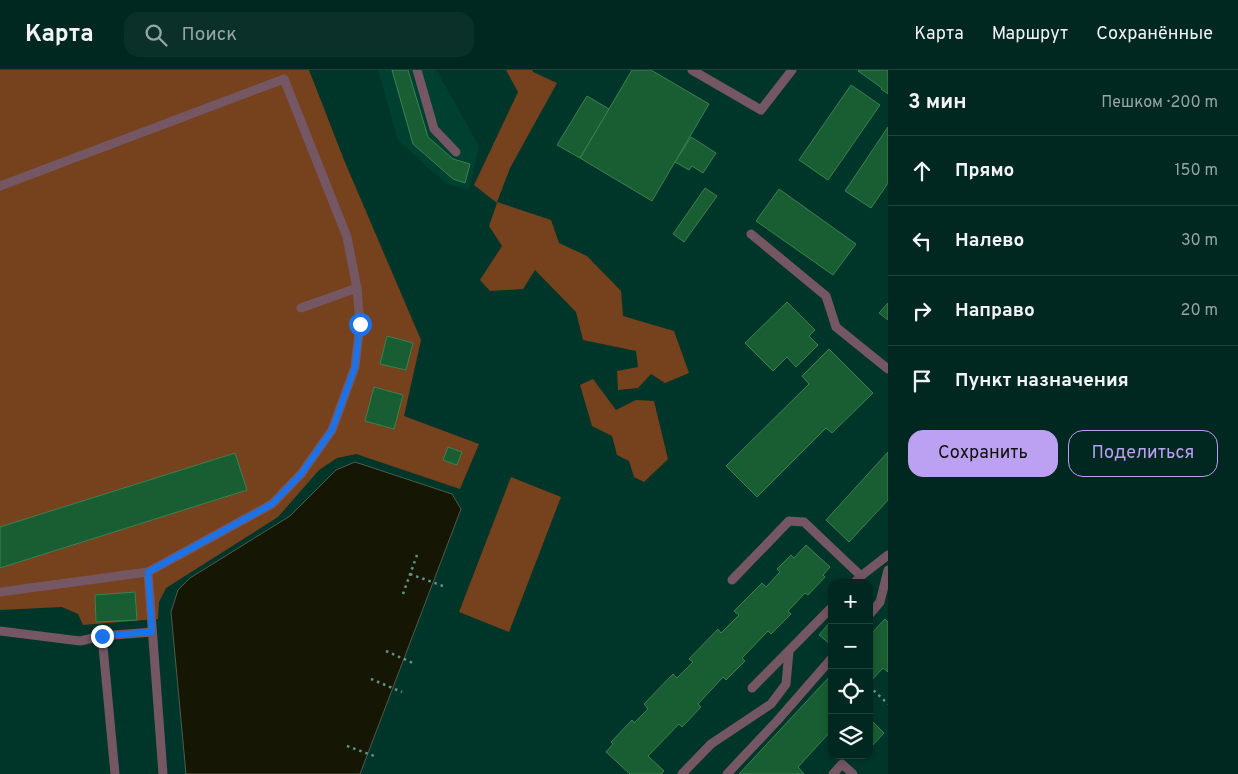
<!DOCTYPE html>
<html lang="ru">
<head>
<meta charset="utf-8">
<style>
	body { margin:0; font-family:Overpass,sans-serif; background:#0a3029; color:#f1f3f6 }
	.controls { position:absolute; right:15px; bottom:15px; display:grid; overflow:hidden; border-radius:10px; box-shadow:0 2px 8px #0003 }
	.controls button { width:45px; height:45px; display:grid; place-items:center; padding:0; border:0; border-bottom:1px solid #22443e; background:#002820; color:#f1f3f6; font:25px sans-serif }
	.stop { position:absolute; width:15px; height:15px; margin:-11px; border:4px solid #1a73e8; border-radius:50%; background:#fff }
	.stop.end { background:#1a73e8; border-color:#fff; box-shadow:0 1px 5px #0008 }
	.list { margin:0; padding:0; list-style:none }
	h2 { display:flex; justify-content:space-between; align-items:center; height:65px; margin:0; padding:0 20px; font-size:21px }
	h2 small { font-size:16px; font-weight:400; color:#95a6a5 }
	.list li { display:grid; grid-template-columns:32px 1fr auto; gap:15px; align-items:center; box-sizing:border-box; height:70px; padding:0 20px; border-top:1px solid #22443e }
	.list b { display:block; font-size:19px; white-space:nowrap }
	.list em { font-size:16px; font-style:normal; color:#95a6a5 }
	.actions { display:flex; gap:10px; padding:15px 20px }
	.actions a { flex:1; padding:11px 0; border:1px solid #bca0f2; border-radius:15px; text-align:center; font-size:18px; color:#bca0f2 }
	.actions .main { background:#bca0f2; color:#111 }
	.icon { flex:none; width:28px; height:28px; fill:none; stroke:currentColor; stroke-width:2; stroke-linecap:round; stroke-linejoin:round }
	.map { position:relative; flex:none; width:888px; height:704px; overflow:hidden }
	header { display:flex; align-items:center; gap:30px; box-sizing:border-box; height:70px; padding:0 25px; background:#002820; border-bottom:1px solid #22443e }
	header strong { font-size:24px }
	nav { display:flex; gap:28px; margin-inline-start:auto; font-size:18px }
	.search { width:350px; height:45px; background:#0a3029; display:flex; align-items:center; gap:12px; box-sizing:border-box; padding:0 18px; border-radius:15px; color:#95a6a5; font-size:19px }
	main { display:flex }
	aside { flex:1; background:#002820 }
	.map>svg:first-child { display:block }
</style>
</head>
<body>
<header>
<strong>Карта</strong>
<div class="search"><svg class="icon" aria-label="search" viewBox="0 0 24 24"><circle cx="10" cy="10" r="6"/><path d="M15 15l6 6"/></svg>Поиск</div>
<nav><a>Карта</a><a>Маршрут</a><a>Сохранённые</a></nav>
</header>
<main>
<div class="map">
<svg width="888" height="704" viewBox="0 0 888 704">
	<rect width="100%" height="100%" fill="#00362a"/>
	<path fill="#004031" d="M378 0H436L479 76 469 120 447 114 398 70Z"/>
	<g fill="#76411d">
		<path d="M0 0H309L344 90 421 270 404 346 479 374 460 419 356 384 337 388 319 400 278 447 166 518 159 532 158 549 83 555 78 544 62 537 0 540Z"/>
		<path d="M506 0H532L533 2 557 13 510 98 497 132 551 150 559 173 587 186 621 221 623 246 674 261 689 303 665 313 651 304 638 318 618 320 617 301 638 297 636 281 583 270 576 242 535 200 523 219 490 221 480 210 502 176 489 156 497 133 474 115 518 22Z"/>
		<path d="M593 309 616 340 636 330 654 331 668 389 644 412 634 407 629 391 617 385 612 366 592 356 580 315Z"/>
		<path d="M511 407 561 427 509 562 459 542Z"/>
	</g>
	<path fill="#151604" stroke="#505c4b" d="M355 392 452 424 461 439 360 704H186L171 542 178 520 190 508 290 446 336 400Z"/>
	<g fill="#185e32" stroke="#3d8052">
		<path d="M392 0H408L428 67 453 89 470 94 465 113 453 109 413 74Z"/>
		<path d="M632 0H651L709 34 652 131 580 88Z"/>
		<path d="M859 0H888V24L881 19 882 18 858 1Z"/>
		<path d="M851 15 880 35 828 110 799 90Z"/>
		<path d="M587 26 609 39 580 88 557 75Z"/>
		<path d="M888 57V113L871 138 845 121Z"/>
		<path d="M691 67 716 83 703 103 692 96 689 100 675 92Z"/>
		<path d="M705 118 717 126 684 172 673 164Z"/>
		<path d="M779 119 856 174 833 205 756 151Z"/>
		<path d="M787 232 815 260 809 266 818 275 796 297 787 287 773 301 745 273Z"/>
		<path d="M888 233V250L879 243Z"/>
		<path d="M387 266 413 273 406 300 380 294Z"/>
		<path d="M829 279 873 323 832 363 826 358 757 427 726 396 809 314 802 306Z"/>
		<path d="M374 317 403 325 394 359 365 351Z"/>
		<path d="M448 377 462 382 457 395 443 390Z"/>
		<path d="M888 382V430L849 472 826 450Z"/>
		<path d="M235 383 247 420 0 498V457Z"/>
		<path d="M806 475 830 497 823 505 825 507 808 525 805 523 788 541 791 544 771 564 768 561 742 588 745 591 726 610 723 607 698 634 701 637 682 657 679 654 648 686 664 701 661 704H630L606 682 613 674 611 672 632 650 634 653 648 639 644 634 673 604 677 608 693 592 689 589 718 559 721 563 739 545 734 541 762 513 766 517 780 502 777 499 791 485 794 488Z"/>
		<path d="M135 522 137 550 96 552 95 525Z"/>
		<path d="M885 549 888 552V602L883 598 869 613V566Z"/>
		<path d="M831 551 832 572 830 574 819 565Z"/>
		<path d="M832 604V664L830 662 798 697 804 704H739Z"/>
		<path d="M869 648 884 663 869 679Z"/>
	</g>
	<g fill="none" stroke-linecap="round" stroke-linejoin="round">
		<g stroke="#649285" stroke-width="2.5" stroke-dasharray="2.5 4" stroke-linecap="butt">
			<path d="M410 504 443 516"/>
			<path d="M403 524 417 485"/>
			<path d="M386 581 413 593"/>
			<path d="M371 609 402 622"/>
			<path d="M869 616 888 634"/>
			<path d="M347 676 377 687"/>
		</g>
		<g stroke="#755663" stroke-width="9">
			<path d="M417 0 434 59 456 82"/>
			<path d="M692 0 761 40 792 0"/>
			<path d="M0 116 284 9 347 167 357 218 360 254 355 297 332 360 301 404 272 434 148 502 0 522"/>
			<path d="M751 164 826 226 836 257 888 299"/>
			<path d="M301 238 357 218"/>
			<path d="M148 502 163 704"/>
			<path d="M732 510 789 451 804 452 861 506"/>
			<path d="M854 513 861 506 888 485"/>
			<path d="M869 545 880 532 888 500"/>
			<path d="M0 561 80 571 102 566"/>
			<path d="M752 618 832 537"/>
			<path d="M115 704 102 566 152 562"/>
			<path d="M682 704 711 674 771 634 786 614 789 581"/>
			<path d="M727 704 777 651 832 588"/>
			<path d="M833 704 842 694 853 704"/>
		</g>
	</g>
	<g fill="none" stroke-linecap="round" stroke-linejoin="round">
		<path stroke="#1a73e8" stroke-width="6" d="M102 566 152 562 148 502 272 434 301 404 332 360 355 297 360 254"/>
	</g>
</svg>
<div class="controls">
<button>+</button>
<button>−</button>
<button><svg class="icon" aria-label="locate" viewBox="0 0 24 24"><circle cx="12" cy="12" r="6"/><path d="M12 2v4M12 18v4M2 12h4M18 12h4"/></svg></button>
<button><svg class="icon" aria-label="layers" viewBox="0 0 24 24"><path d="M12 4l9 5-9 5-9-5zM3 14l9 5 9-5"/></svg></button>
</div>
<div class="stop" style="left:360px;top:254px"></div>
<div class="stop end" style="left:102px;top:566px"></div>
</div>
<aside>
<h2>3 мин<small>Пешком · 200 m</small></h2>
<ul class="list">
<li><svg class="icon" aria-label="ahead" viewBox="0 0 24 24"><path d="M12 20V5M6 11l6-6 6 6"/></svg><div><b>Прямо</b></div><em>150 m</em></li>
<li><svg class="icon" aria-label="left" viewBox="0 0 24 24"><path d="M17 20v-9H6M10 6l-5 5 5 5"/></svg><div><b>Налево</b></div><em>30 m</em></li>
<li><svg class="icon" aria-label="right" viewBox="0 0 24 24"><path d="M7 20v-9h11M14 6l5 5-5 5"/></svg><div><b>Направо</b></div><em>20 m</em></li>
<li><svg class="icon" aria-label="arrive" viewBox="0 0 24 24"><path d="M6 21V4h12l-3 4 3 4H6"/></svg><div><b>Пункт назначения</b></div></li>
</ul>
<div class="actions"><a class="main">Сохранить</a><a>Поделиться</a></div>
</aside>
</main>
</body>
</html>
